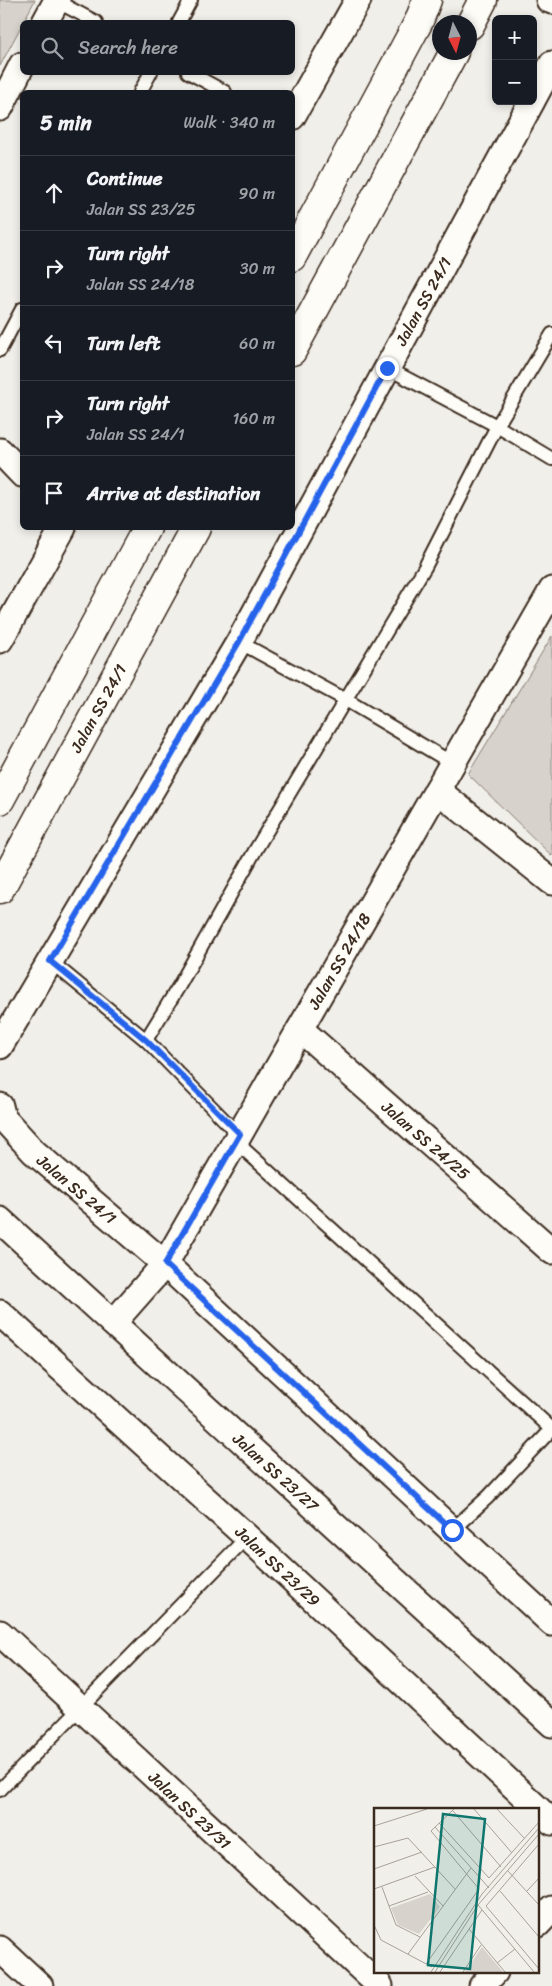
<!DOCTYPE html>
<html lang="en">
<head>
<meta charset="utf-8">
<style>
	body { margin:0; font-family:Sriracha,sans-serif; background:#20242c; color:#f1f3f6 }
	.controls { position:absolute; right:15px; top:15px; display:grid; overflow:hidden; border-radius:8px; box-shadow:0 2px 8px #0003 }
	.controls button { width:45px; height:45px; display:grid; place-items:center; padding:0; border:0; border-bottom:1px solid #363941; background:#171b24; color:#f1f3f6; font:25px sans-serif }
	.compass { position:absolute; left:432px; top:15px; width:45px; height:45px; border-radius:50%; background:#171b24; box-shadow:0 2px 8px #0003; rotate:174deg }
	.stop { position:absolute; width:15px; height:15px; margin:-11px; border:4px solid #2563eb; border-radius:50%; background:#fff }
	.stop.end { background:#2563eb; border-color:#fff; box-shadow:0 1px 5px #0008 }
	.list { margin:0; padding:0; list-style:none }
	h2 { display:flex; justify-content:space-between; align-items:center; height:65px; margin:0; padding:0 20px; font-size:21px }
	h2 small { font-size:16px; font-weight:400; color:#9ea1a6 }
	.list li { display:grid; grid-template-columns:32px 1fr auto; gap:15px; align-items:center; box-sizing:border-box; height:75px; padding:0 20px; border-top:1px solid #363941 }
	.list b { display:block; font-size:19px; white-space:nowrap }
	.list p { margin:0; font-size:16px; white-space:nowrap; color:#9ea1a6 }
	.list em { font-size:16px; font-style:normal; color:#9ea1a6 }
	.icon { flex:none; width:28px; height:28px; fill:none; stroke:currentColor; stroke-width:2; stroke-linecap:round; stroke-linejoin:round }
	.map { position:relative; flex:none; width:552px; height:1986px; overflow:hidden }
	.search { position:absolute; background:#171b24; box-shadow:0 2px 8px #0003; left:20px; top:20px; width:275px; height:55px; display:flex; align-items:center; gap:12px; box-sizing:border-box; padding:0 18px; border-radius:8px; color:#9ea1a6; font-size:19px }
	.panel { position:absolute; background:#171b24; box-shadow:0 2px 8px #0003; left:20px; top:90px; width:275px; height:440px; border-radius:8px }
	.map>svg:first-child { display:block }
</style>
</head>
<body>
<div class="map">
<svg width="552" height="1986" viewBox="0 0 552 1986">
	<rect width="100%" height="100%" fill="#f1efea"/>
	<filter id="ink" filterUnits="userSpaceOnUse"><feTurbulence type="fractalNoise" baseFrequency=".02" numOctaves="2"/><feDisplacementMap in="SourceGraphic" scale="10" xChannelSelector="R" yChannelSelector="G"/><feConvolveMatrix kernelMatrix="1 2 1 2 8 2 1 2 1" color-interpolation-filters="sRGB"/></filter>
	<g filter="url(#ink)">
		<g fill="#d7d2cc" stroke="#897e75">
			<path d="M0 0H35L0 66Z"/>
			<path d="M552 636V856L468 774Z"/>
		</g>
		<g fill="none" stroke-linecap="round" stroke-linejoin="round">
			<g stroke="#3b2a1e" stroke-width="16">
				<g id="lane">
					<path d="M56 1 96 22"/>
					<path d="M179 22 191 0"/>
					<path d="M188 72 225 92"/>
					<path d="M140 92 151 72"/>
					<path d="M0 350 22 309"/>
					<path d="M387 368 497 426 552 459"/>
					<path d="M239 642 346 700 452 763"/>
					<path d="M50 961 146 1040 239 1135"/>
					<path d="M146 1040 179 986 256 849 425 567 497 426 552 334"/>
					<path d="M236 1142 552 1429"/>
					<path d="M452 1530 488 1497 552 1429"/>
					<path d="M0 1790 247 1537"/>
				</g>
			</g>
			<g stroke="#3b2a1e" stroke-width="29">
				<g id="street">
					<path d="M549 0 552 1"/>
					<path d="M45 22 57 0"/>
					<path d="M533 99 552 64"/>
					<path d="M0 108 22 65"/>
					<path d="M292 117 358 0"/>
					<path d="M0 451 22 474"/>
					<path d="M0 640 63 528"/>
					<path d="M437 790 552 882"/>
					<path d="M300 1029 552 1251"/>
					<path d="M0 1046 239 642 532 101"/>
					<path d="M0 1106 3 1118 34 1152 165 1264 552 1623"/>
					<path d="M0 1220 552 1724"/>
					<path d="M0 1313 247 1537 552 1822"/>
					<path d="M113 1323 165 1264 552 590"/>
					<path d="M0 1633 380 1986"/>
					<path d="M538 1924 552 1909"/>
					<path d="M0 1949 40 1986"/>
					<path d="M482 1986 495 1972"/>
				</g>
			</g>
			<g stroke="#3b2a1e" stroke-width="31">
				<g id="secondary">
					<path d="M470 25 483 0"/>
					<path d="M292 257 419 21 427 0"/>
					<path d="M292 351 454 52"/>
					<path d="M0 800 147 528"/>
					<path d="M0 889 196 528"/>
				</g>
			</g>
			<use href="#lane" stroke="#fdfcf7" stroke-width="12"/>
			<use href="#street" stroke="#fdfcf7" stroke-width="25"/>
			<use href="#secondary" stroke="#fdfcf7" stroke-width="28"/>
		</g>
	</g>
	<g fill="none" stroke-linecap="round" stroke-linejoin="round" filter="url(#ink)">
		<path stroke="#2563eb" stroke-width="6" d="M387 368 239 642 50 961 146 1040 240 1134 165 1264 452 1530"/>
	</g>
	<g text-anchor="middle" stroke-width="5" stroke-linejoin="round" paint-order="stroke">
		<g font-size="16" fill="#3b2a1e" stroke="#fdfcf7">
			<text transform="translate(423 301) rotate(-61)" y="6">Jalan SS 24/1</text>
			<text transform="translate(98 708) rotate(-61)" y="6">Jalan SS 24/1</text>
			<text transform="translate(339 961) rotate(-60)" y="6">Jalan SS 24/18</text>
			<text transform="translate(426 1140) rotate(41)" y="6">Jalan SS 24/25</text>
			<text transform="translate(77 1189) rotate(40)" y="6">Jalan SS 24/1</text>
			<text transform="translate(276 1472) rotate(42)" y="6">Jalan SS 23/27</text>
			<text transform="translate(278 1566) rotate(43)" y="6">Jalan SS 23/29</text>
			<text transform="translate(190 1810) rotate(43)" y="6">Jalan SS 23/31</text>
		</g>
	</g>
	<g transform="translate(374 1808)">
		<rect width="165" height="165" fill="#f1efea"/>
		<path d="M56 86 66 99 45 126 24 117 17 100ZM108 139 129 164H91Z" fill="#d7d2cc"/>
		<path fill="none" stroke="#a8a098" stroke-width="1" d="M100 1 138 45M123 1 151 31M79 3 127 59M65 15 115 70 165 14M0 18 53 1M61 19 115 80M165 36 112 98 165 161M0 39 34 30 81 81M0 61 48 44M134 63 165 97M41 68 69 98M8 79 22 117 46 129M0 81 61 59M126 83 165 129M153 83 165 70M104 97 160 164M15 98 54 84M0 117 7 132 58 159M95 121 131 164M34 146 97 60M123 155 141 141M52 156 105 81 57 23 80 1M57 164 108 86 165 20M61 164 104 97 165 26M66 164 108 102M89 164 107 137"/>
		<path fill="#0f766e" fill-opacity="0.15" stroke="#0f766e" stroke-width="2.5" d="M69 6 111 11 96 161 54 157Z"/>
		<rect width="165" height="165" fill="none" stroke="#3b2a1e" stroke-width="2.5"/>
	</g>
</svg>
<div class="controls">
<button>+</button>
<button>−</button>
</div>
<svg class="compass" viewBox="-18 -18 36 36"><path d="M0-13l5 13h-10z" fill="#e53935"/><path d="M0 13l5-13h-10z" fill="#9ea1a6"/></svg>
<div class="stop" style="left:452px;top:1530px"></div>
<div class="stop end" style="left:387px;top:368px"></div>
<div class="search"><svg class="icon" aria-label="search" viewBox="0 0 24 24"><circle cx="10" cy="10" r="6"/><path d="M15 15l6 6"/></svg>Search here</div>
<section class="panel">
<h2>5 min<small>Walk · 340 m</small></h2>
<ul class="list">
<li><svg class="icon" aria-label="ahead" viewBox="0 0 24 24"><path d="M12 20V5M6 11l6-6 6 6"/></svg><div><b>Continue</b><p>Jalan SS 23/25</p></div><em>90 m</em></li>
<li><svg class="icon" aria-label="right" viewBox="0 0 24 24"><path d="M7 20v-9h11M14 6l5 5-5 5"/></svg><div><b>Turn right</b><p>Jalan SS 24/18</p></div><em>30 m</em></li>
<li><svg class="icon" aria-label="left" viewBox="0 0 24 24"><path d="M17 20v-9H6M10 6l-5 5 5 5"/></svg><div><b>Turn left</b></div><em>60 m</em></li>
<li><svg class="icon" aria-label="right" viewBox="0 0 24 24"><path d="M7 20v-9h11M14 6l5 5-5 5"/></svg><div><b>Turn right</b><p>Jalan SS 24/1</p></div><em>160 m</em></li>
<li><svg class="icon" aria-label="arrive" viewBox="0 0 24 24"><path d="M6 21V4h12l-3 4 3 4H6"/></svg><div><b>Arrive at destination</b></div></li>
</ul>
</section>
</div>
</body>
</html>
